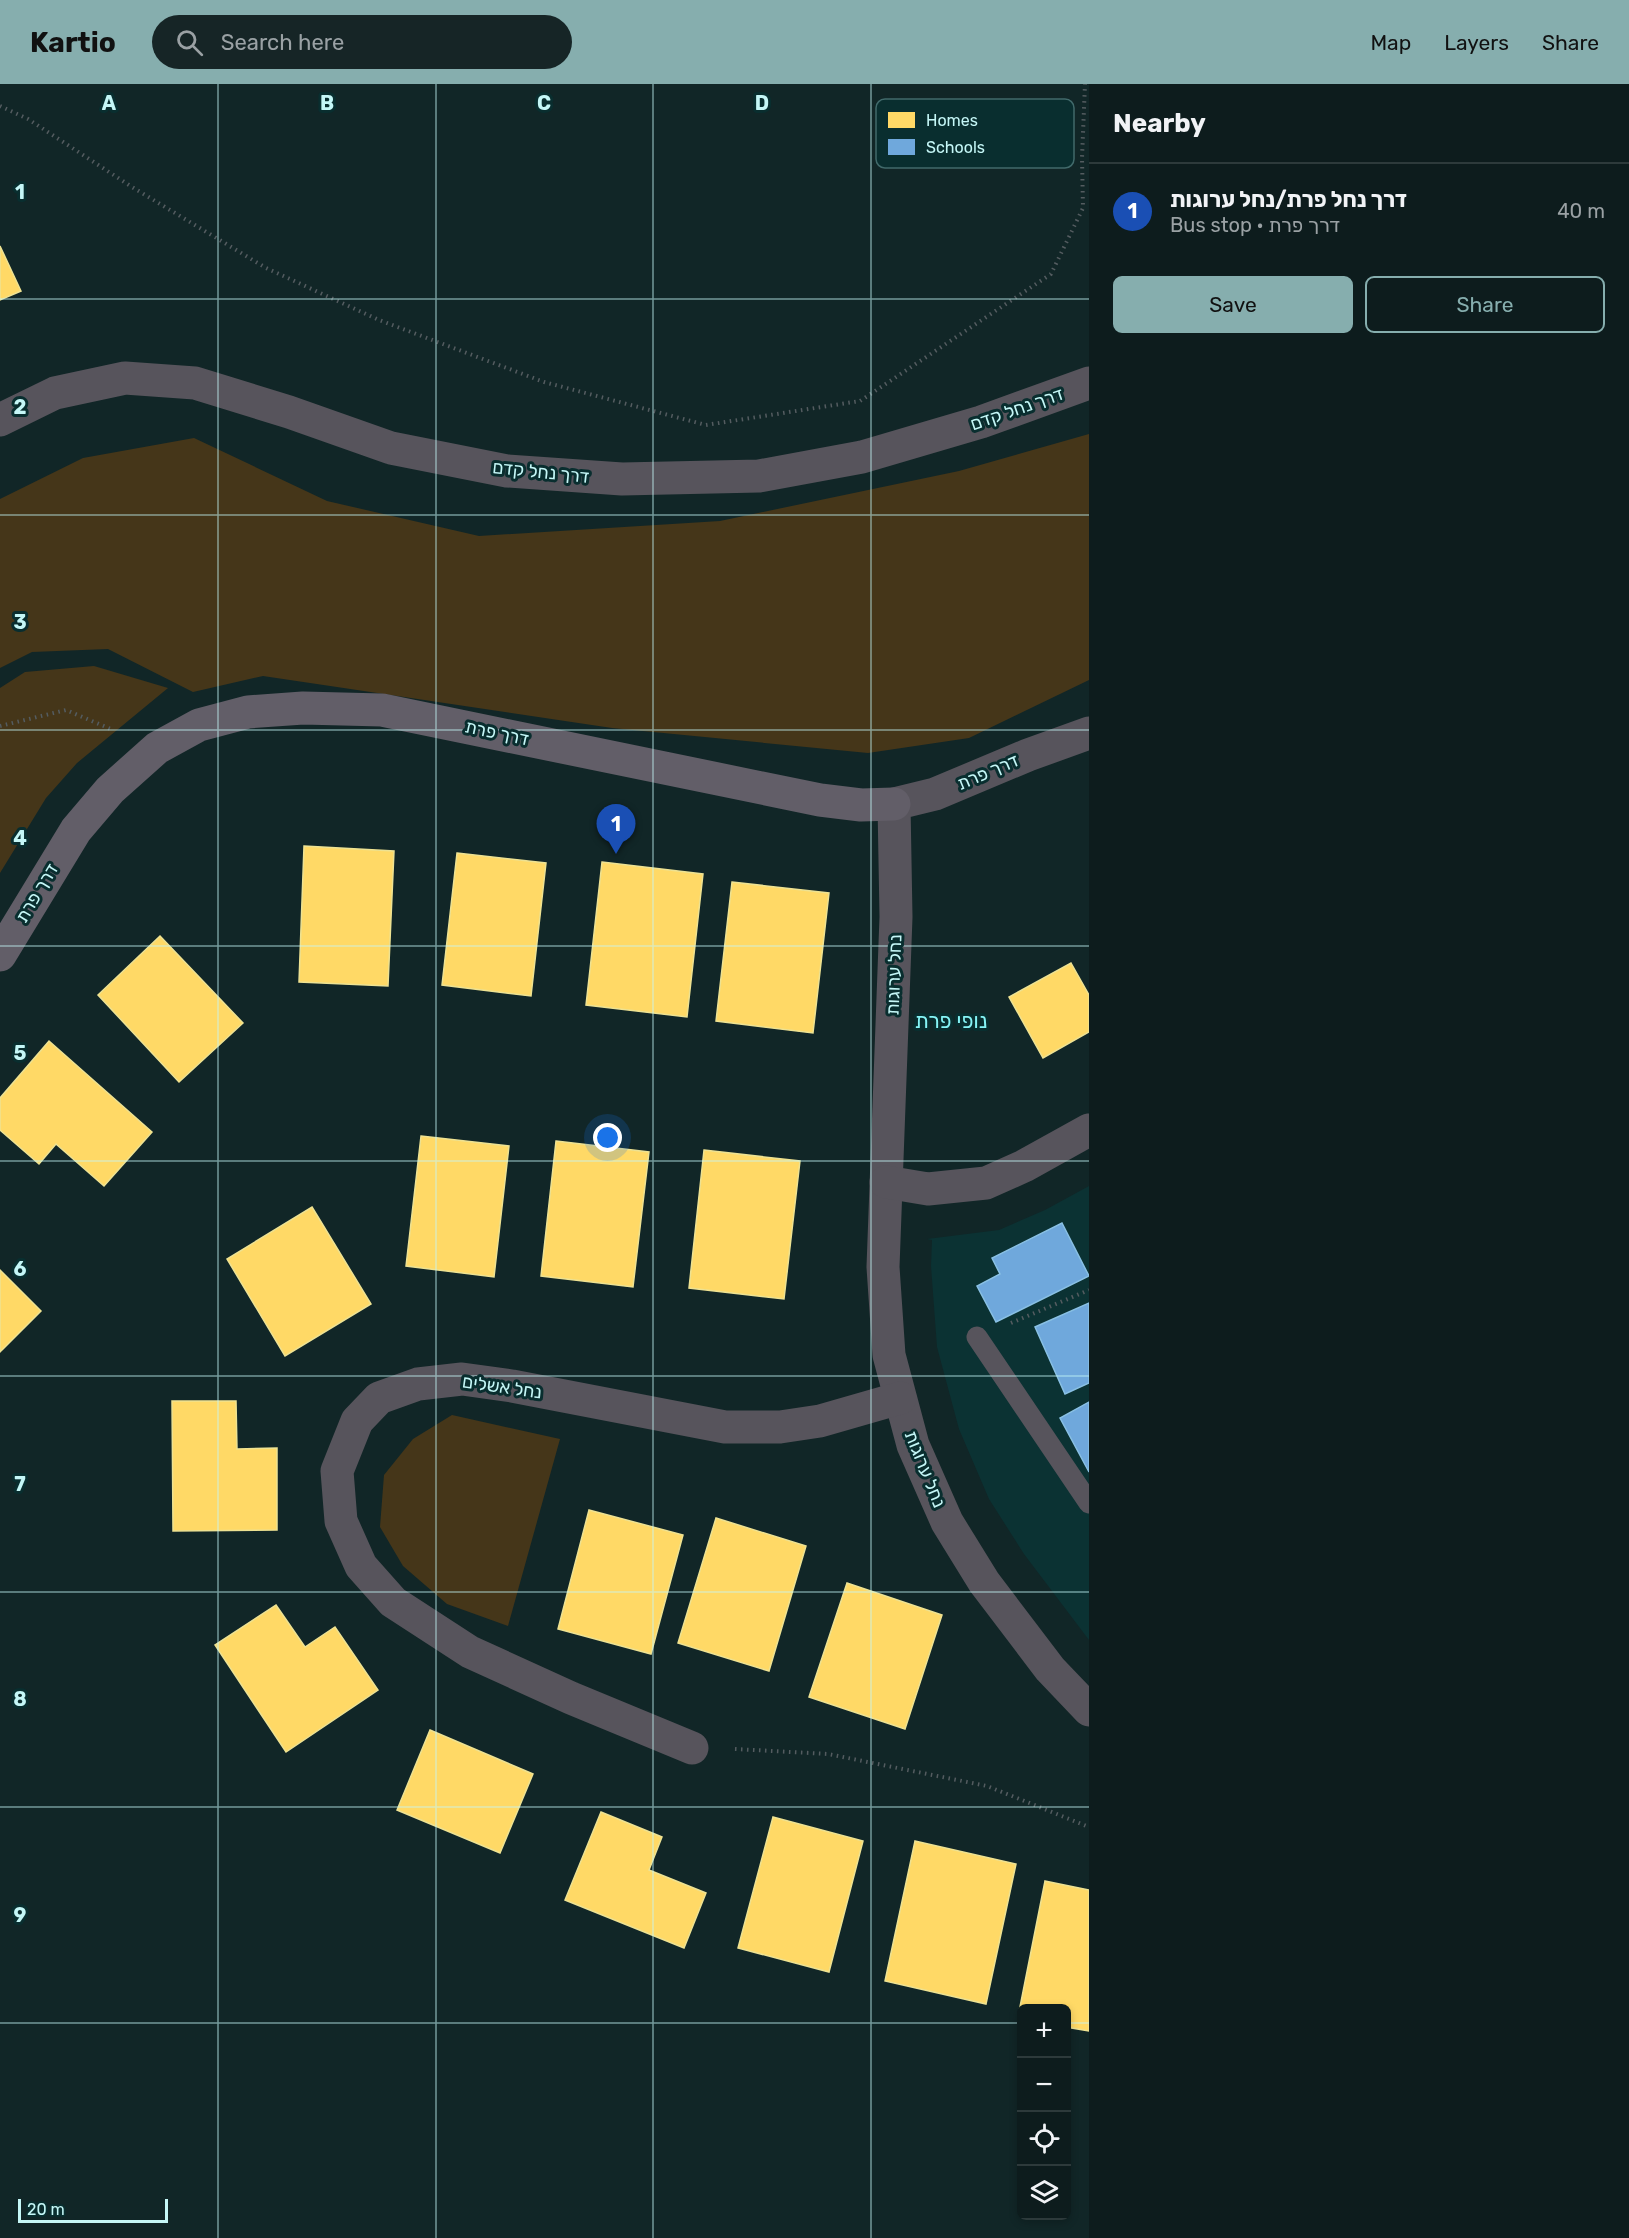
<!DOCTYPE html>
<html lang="en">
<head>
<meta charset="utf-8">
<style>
	body { margin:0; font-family:Rubik,Heebo,sans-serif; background:#162526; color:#f1f3f6 }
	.controls { position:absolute; right:18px; bottom:18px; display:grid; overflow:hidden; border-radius:9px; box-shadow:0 3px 9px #0003 }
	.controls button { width:54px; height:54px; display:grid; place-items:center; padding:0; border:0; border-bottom:2px solid #2d3a3b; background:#0d1c1d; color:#f1f3f6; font:30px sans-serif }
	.scale { position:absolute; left:18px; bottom:15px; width:150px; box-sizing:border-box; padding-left:6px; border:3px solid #c5f7f7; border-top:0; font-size:16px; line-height:21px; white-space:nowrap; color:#c5f7f7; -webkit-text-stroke:4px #092e2f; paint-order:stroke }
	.you { position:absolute; left:608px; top:1054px; width:21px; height:21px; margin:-15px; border:4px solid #fff; border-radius:50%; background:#1a73e8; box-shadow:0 0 0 9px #1a73e833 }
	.badge { display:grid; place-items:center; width:39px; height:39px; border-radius:50%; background:#86aeae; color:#fff; font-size:20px; font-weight:700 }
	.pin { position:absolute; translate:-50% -50px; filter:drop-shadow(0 2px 3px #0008) }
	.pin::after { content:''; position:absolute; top:32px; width:21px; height:18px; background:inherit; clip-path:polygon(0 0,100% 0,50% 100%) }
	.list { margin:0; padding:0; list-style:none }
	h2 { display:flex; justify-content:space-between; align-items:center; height:78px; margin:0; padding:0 24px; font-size:26px }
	h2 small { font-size:20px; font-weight:400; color:#9aa1a4 }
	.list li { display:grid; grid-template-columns:39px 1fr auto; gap:18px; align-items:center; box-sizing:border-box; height:96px; padding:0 24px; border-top:2px solid #2d3a3b }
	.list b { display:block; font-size:22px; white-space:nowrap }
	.list p { margin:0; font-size:20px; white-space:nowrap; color:#9aa1a4 }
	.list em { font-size:20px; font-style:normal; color:#9aa1a4 }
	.actions { display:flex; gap:12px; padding:18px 24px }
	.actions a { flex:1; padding:14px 0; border:2px solid #86aeae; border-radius:9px; text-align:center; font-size:21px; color:#86aeae }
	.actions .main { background:#86aeae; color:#111 }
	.icon { flex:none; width:33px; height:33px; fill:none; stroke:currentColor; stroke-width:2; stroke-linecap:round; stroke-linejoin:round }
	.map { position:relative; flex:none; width:1089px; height:2154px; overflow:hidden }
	header { display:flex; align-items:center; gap:36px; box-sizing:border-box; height:84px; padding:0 30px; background:#86aeae; color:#111 }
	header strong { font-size:28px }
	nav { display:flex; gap:33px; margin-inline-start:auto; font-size:21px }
	.search { width:420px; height:54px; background:#162526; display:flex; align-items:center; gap:15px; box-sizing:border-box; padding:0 21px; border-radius:33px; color:#9aa1a4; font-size:22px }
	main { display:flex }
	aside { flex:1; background:#0d1c1d }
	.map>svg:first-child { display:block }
</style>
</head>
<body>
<header>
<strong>Kartio</strong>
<div class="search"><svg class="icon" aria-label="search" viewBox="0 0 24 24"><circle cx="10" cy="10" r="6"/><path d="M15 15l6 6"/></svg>Search here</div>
<nav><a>Map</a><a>Layers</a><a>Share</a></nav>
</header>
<main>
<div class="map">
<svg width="1089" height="2154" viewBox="0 0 1089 2154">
	<rect width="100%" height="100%" fill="#112627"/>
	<path fill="#0b3233" d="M1089 1102V1556L1024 1470 989 1415 959 1345 937 1263 931 1182 932 1156 927 1155 999 1146 1045 1126Z"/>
	<g fill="#453619">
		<path d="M1089 350V596L969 654 868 669 612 644 263 592 193 608 108 565 32 568 0 584V415L83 374 194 354 327 417 479 452 720 437 959 387Z"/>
		<path d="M94 582 168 604 77 679 46 714 0 789V604L25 588Z"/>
		<path d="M452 1331 560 1355 508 1542 447 1520 403 1482 380 1443 384 1391 413 1355Z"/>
	</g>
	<g fill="#ffd966" stroke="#eee292" stroke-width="1.5">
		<path d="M0 162 21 207 0 216Z"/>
		<path d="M304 762 394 767 388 902 299 898Z"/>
		<path d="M457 769 546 779 531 912 442 901Z"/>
		<path d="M602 778 703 790 687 933 586 921Z"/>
		<path d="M732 798 829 809 813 949 716 937Z"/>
		<path d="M160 852 243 939 179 998 98 911Z"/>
		<path d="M1071 879 1089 911V948L1043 974 1009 913Z"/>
		<path d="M49 957 152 1048 104 1102 56 1060 39 1080 0 1046V1014Z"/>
		<path d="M421 1052 509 1062 494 1193 406 1182Z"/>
		<path d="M556 1057 649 1068 633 1203 541 1192Z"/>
		<path d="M704 1066 800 1077 784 1215 689 1204Z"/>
		<path d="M312 1123 371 1220 285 1272 227 1175Z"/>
		<path d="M0 1186 41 1227 0 1268Z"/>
		<path d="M172 1317H236L237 1365 277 1364V1446L173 1447Z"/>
		<path d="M589 1426 683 1451 651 1570 558 1545Z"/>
		<path d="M716 1434 806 1462 769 1587 678 1559Z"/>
		<path d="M847 1499 942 1531 905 1645 809 1613Z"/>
		<path d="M276 1521 305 1563 335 1543 378 1606 286 1668 215 1561Z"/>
		<path d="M430 1646 533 1690 500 1769 397 1726Z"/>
		<path d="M601 1728 662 1753 649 1786 706 1809 684 1864 565 1816Z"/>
		<path d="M773 1733 863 1757 829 1888 738 1864Z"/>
		<path d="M915 1757 1016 1780 986 1920 885 1897Z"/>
		<path d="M1045 1797 1089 1806V1947L1066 1943V1924H1022V1934L1018 1933Z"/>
	</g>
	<g fill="#6fa8dc" stroke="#89c0e4" stroke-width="1.5">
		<path d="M1062 1139 1089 1192 996 1238 977 1202 1000 1190 992 1174Z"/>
		<path d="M1089 1219V1299L1065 1310 1035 1243Z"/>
		<path d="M1089 1318V1388L1060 1334Z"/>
	</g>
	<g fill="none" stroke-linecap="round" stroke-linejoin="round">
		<g stroke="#545c60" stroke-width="4" stroke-dasharray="1.5 4.5" stroke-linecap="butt">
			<path d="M0 22 28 35 132 103 266 184 379 236 544 298 706 341 860 317 1051 190 1083 124 1082 74 1085 0"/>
			<path d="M0 642 66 626 113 646"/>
			<path d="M1011 1239 1089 1206"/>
			<path d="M735 1665 828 1670 987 1702 1089 1743"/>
		</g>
		<path stroke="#57545c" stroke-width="21" d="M977 1253 1089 1419"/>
		<g stroke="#57545c" stroke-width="33">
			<path d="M0 336 55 309 125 294 195 299 289 328 391 364 507 387 622 395 759 392 862 373 981 338 1089 299"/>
			<path d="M1089 649 1028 671 935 710 894 720 896 833 883 1183 889 1271 913 1361 947 1438 984 1498 1050 1585 1089 1626"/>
			<path d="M886 1098 928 1105 986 1099 1024 1082 1089 1046"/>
			<path d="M692 1664 571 1614 470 1568 393 1518 361 1482 341 1437 337 1387 357 1337 379 1314 418 1300 462 1295 512 1302 725 1343H780L820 1337 900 1314"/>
		</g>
		<path stroke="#625e68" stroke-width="33" d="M0 871 76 746 110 706 157 664 199 641 248 628 303 624 382 626 820 716 861 721 894 720"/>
	</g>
	<path fill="none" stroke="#c5f7f7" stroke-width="1.5" stroke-opacity="0.55" d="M218 0V2154M436 0V2154M653 0V2154M871 0V2154M0 215H1089M0 431H1089M0 646H1089M0 862H1089M0 1077H1089M0 1292H1089M0 1508H1089M0 1723H1089M0 1939H1022M1066 1939H1089"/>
	<g text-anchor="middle" stroke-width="6" stroke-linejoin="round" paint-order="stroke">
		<g font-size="18" fill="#c5f7f7" stroke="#092e2f">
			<text transform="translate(1017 325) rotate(-19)" y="6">דרך נחל קדם</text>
			<text transform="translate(541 388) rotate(6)" y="6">דרך נחל קדם</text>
			<text transform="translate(497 649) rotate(12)" y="6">דרך פרת</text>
			<text transform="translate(988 688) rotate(-23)" y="6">דרך פרת</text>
			<text transform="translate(37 809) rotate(-59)" y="6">דרך פרת</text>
			<text transform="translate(894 891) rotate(-88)" y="6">נחל ערוגות</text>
			<text transform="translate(502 1303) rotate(8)" y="6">נחל אשלים</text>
			<text transform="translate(925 1385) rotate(68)" y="6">נחל ערוגות</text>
		</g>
		<g font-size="21" fill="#86f4f6" stroke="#092e2f">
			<text x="951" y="944">נופי פרת</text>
		</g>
	</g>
	<rect x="876" y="15" width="198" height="69" rx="9" fill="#092e2f" stroke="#416a6b" stroke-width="1.5"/>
	<rect x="888" y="28" width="27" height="16" fill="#ffd966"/>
	<rect x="888" y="55" width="27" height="16" fill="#6fa8dc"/>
	<g font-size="16" fill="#c5f7f7">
		<text x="926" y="42">Homes</text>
		<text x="926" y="69">Schools</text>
	</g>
	<g font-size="20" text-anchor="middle" font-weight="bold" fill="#c5f7f7" stroke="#092e2f" stroke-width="6" stroke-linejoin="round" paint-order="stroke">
		<text x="109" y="26">A</text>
		<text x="327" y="26">B</text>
		<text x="544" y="26">C</text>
		<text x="762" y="26">D</text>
		<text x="20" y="115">1</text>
		<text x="20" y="330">2</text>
		<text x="20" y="545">3</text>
		<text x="20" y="761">4</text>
		<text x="20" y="976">5</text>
		<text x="20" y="1192">6</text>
		<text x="20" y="1407">7</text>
		<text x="20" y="1622">8</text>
		<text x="20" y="1838">9</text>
	</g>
</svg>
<div class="controls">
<button>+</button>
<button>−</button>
<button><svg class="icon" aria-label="locate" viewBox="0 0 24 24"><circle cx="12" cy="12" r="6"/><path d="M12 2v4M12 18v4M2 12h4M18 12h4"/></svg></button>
<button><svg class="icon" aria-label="layers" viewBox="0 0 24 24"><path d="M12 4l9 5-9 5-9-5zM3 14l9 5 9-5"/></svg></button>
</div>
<div class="scale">20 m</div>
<div class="you"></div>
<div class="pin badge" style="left:616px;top:770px;background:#1a4fb4">1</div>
</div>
<aside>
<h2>Nearby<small></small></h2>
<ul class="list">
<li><span class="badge" style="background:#1a4fb4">1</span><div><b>דרך נחל פרת/נחל ערוגות</b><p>Bus stop · דרך פרת</p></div><em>40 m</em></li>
</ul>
<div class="actions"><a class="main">Save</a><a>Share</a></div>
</aside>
</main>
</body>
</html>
